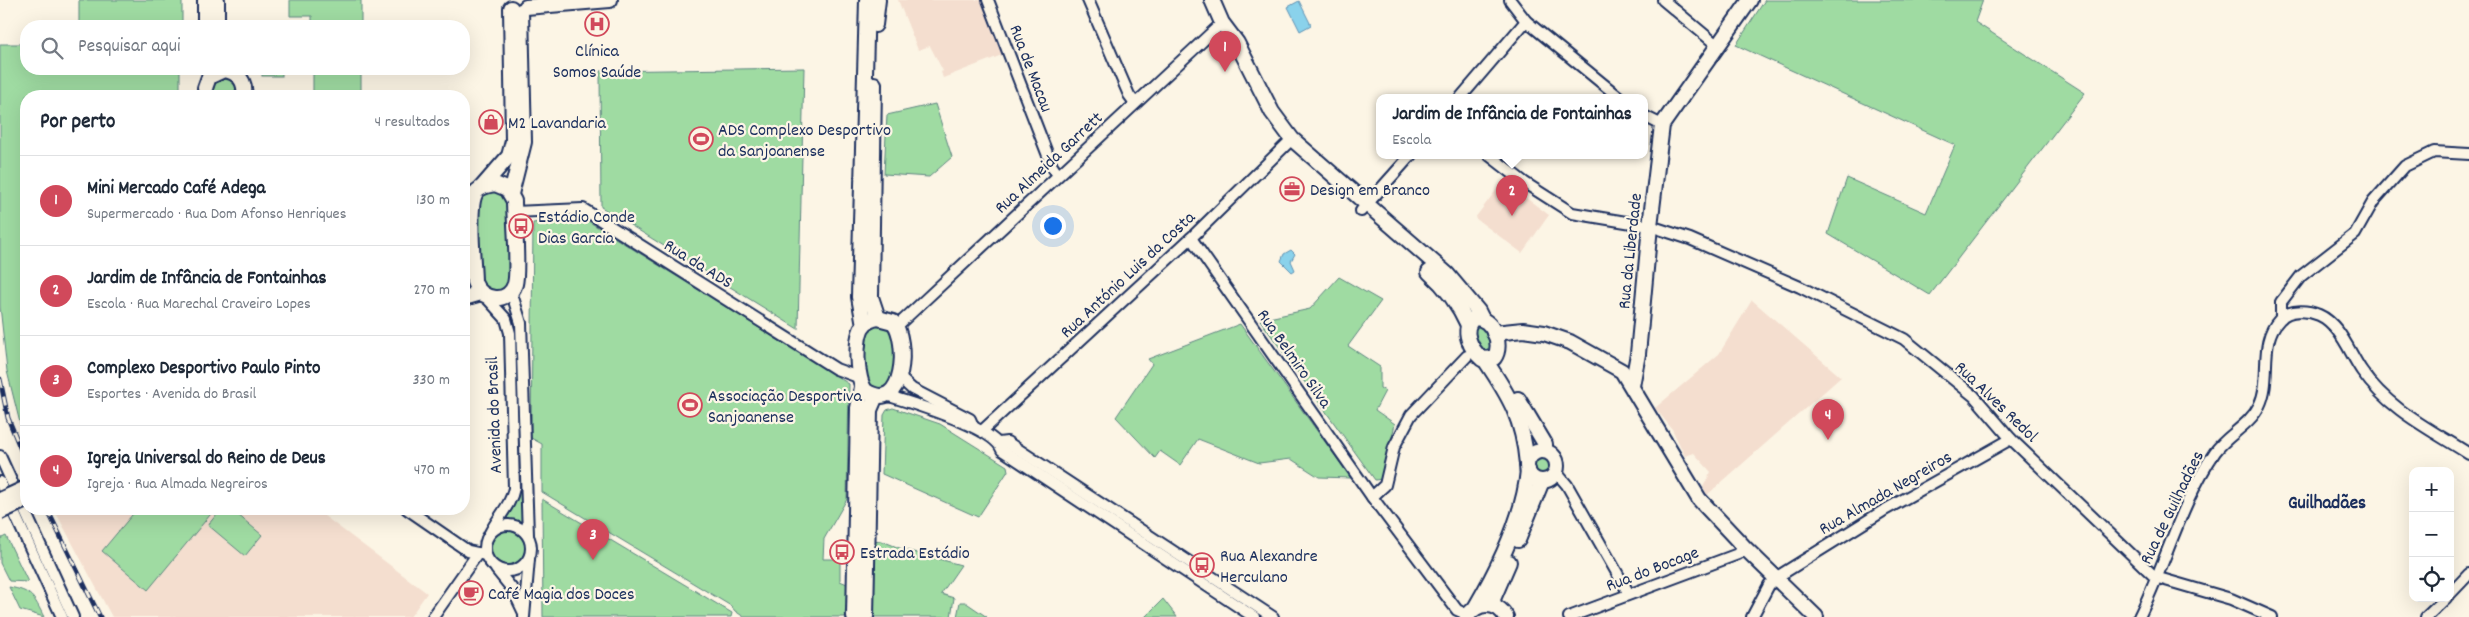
<!DOCTYPE html>
<html lang="pt">
<head>
<meta charset="utf-8">
<style>
	body { margin:0; font-family:Dekko,sans-serif; background:#f2f2f3; color:#1f2937 }
	.controls { position:absolute; right:15px; bottom:15px; display:grid; overflow:hidden; border-radius:10px; box-shadow:0 5px 20px #0002 }
	.controls button { width:45px; height:45px; display:grid; place-items:center; padding:0; border:0; border-bottom:1px solid #e0e1e3; background:#fff; color:#1f2937; font:25px sans-serif }
	.you { position:absolute; left:1052px; top:225px; width:18px; height:18px; margin:-12px; border:4px solid #fff; border-radius:50%; background:#1a73e8; box-shadow:0 0 0 8px #1a73e833 }
	.badge { display:grid; place-items:center; width:32px; height:32px; border-radius:50%; background:#d1495b; color:#fff; font-size:16px; font-weight:700 }
	.pin { position:absolute; translate:-50% -41px; filter:drop-shadow(0 1px 2px #0008) }
	.pin::after { content:''; position:absolute; top:26px; width:18px; height:15px; background:inherit; clip-path:polygon(0 0,100% 0,50% 100%) }
	.popup { position:absolute; left:1376px; top:94px; width:272px; height:65px; box-sizing:border-box; display:grid; place-content:center; border-radius:10px; background:#fff; filter:drop-shadow(0 1px 4px #0005); font-size:16px; white-space:nowrap; color:#747a83 }
	.popup b { font-size:19px; color:#1f2937 }
	.popup::after { content:''; position:absolute; left:50%; top:100%; margin-left:-10px; border:10px solid transparent; border-top-color:#fff }
	.list { margin:0; padding:0; list-style:none }
	h2 { display:flex; justify-content:space-between; align-items:center; height:65px; margin:0; padding:0 20px; font-size:21px }
	h2 small { font-size:16px; font-weight:400; color:#747a83 }
	.list li { display:grid; grid-template-columns:32px 1fr auto; gap:15px; align-items:center; box-sizing:border-box; height:90px; padding:0 20px; border-top:1px solid #e0e1e3 }
	.list b { display:block; font-size:19px; white-space:nowrap }
	.list p { margin:0; font-size:16px; white-space:nowrap; color:#747a83 }
	.list em { font-size:16px; font-style:normal; color:#747a83 }
	.icon { flex:none; width:28px; height:28px; fill:none; stroke:currentColor; stroke-width:2; stroke-linecap:round; stroke-linejoin:round }
	.map { position:relative; flex:none; width:2469px; height:617px; overflow:hidden }
	.search { position:absolute; background:#fff; box-shadow:0 5px 20px #0002; left:20px; top:20px; width:450px; height:55px; display:flex; align-items:center; gap:12px; box-sizing:border-box; padding:0 18px; border-radius:20px; color:#747a83; font-size:19px }
	.panel { position:absolute; background:#fff; box-shadow:0 5px 20px #0002; left:20px; top:90px; width:450px; height:425px; border-radius:20px }
	.map>svg:first-child { display:block }
</style>
</head>
<body>
<div class="map">
<svg width="2469" height="617" viewBox="0 0 2469 617">
	<rect width="100%" height="100%" fill="#fcf5e5"/>
	<filter id="ink" filterUnits="userSpaceOnUse"><feTurbulence type="fractalNoise" baseFrequency=".02" numOctaves="2"/><feDisplacementMap in="SourceGraphic" scale="10" xChannelSelector="R" yChannelSelector="G"/><feConvolveMatrix kernelMatrix="1 2 1 2 8 2 1 2 1" color-interpolation-filters="sRGB"/></filter>
	<g filter="url(#ink)">
		<g fill="#f4decf">
			<path d="M898 0H981L1002 55 943 78 941 72 943 71 930 46 918 50Z"/>
			<path d="M1503 181 1549 215 1522 253 1475 218Z"/>
			<path d="M1752 300 1841 377 1707 495 1703 487 1711 472 1694 453 1685 456 1672 429 1655 408 1719 354Z"/>
			<path d="M54 509H315L427 593 410 617H112Z"/>
		</g>
		<g fill="#9fdba2" stroke="#5d8580">
			<rect x="79" y="0" width="103" height="26"/>
			<path d="M290 0H361V26H312V16H290Z"/>
			<path d="M1765 0H1983L1975 22 2085 93 1930 295 1828 234 1847 178 1926 213 1955 145 1736 45Z"/>
			<path d="M0 44H26V69H180V96H26V439H24L7 371 0 306Z"/>
			<path d="M804 68 798 329 601 207 600 71Z"/>
			<rect x="262" y="69" width="20" height="7"/>
			<rect x="313" y="69" width="48" height="27"/>
			<path d="M228 79 236 86 234 96H215C211 86 217 78 228 79Z"/>
			<path d="M935 104 952 157 929 177 884 174 887 115Z"/>
			<path d="M495 190 503 194 508 202 510 280 503 291 489 292 480 282 478 204 482 196Z"/>
			<path d="M580 216 849 384 847 499 824 539 823 559H840V581L847 584 845 617H744L735 611 731 606 542 492V444L531 438 533 223Z"/>
			<path d="M1339 277 1381 301 1348 346 1380 367V388L1385 391 1375 410 1395 424 1382 479 1375 480 1260 320 1310 309Z"/>
			<path d="M1480 320 1495 347 1484 357 1469 328Z"/>
			<path d="M1240 324 1351 478 1319 477 1291 459 1259 463 1198 439 1180 465 1160 451 1155 458 1116 417 1152 364 1148 359Z"/>
			<path d="M878 325 888 328C896 336 902 400 871 386 865 378 863 339 868 331 871 327 874 326 878 325Z"/>
			<path d="M893 408 940 424 1007 466 1008 471 978 517 882 474 884 415 887 410Z"/>
			<circle cx="1543" cy="466" r="9"/>
			<path d="M518 492H521L522 521 503 519 516 499Z"/>
			<path d="M542 499 732 613 731 617H543Z"/>
			<path d="M137 509H215L148 590 102 551Z"/>
			<path d="M221 509H231L262 535 245 556 208 525Z"/>
			<circle cx="508" cy="548" r="17"/>
			<path d="M6 536 28 582 9 581 0 563V539Z"/>
			<path d="M872 540 882 541 902 549 961 565 941 594 954 598 951 617H873L874 592H870Z"/>
			<path d="M9 587C32 591 34 597 44 617L20 610Z"/>
			<path d="M1163 599 1177 617H1145Z"/>
			<path d="M960 602H965L987 617H957Z"/>
		</g>
		<g fill="#8ad2eb" stroke="#5e91b3">
			<path d="M1299 1 1311 25 1300 31 1288 7Z"/>
			<path d="M1291 250 1295 254 1291 261 1295 270 1292 272 1281 261 1284 254Z"/>
		</g>
		<g fill="none" stroke-linecap="round" stroke-linejoin="round">
			<g stroke="#1b2f5e" stroke-width="14">
				<g id="street">
					<path d="M988 0 1052 166 1058 175"/>
					<path d="M1088 0 1129 95 1135 103"/>
					<path d="M1510 0 1526 21 1619 97"/>
					<path d="M1663 0 1718 46"/>
					<path d="M1461 97 1526 21"/>
					<path d="M1644 116 1662 125"/>
					<path d="M1489 155 1525 183 1572 213 1650 226 1690 239 1800 287 1904 339 1974 396 2011 439 2155 577 2231 599 2272 617"/>
					<path d="M464 193 473 197"/>
					<path d="M1361 211 1411 155"/>
					<path d="M514 212 583 209 836 369 858 377"/>
					<path d="M1191 238 1372 497"/>
					<path d="M511 291 521 323 528 535"/>
					<path d="M486 297 506 319 510 333 514 488C511 505 498 517 490 533"/>
					<path d="M2281 318V302L2301 276 2355 234 2373 202 2405 166 2434 152 2469 154"/>
					<path d="M897 326 1222 23"/>
					<path d="M1467 356 1411 415 1394 447 1385 485 1372 497 1457 610 1468 615"/>
					<path d="M900 378 912 389 970 419 973 426"/>
					<path d="M886 395C911 403 994 427 1002 450L1254 617"/>
					<path d="M982 431 1191 238 1292 139"/>
					<path d="M999 443 1007 442 1273 617"/>
					<path d="M0 456 73 617"/>
					<path d="M1556 472 1567 485 1629 594"/>
					<path d="M0 482 62 617"/>
					<path d="M407 509 468 551 486 555"/>
					<circle cx="508" cy="548" r="23"/>
					<path d="M496 569 513 590 524 613"/>
					<path d="M2450 594 2469 574"/>
					<path d="M433 617 478 553"/>
					<path d="M524 617 529 559"/>
					<path d="M1569 617 1738 554 1745 548"/>
					<path d="M1752 617 1769 585 1777 577 1883 511 2011 439"/>
					<path d="M2139 617C2166 563 2181 502 2215 452 2227 435 2250 425 2259 406 2273 378 2257 343 2280 319 2289 309 2307 310 2319 315 2340 324 2350 354 2362 371 2389 410 2430 429 2469 454"/>
					<path d="M2426 617 2446 598"/>
				</g>
			</g>
			<g stroke="#1b2f5e" stroke-width="18">
				<g id="secondary">
					<path d="M217 0V26"/>
					<path d="M1212 0 1222 23 1237 43 1272 112 1292 139 1447 274 1478 311 1482 319"/>
					<path d="M526 7 610 0"/>
					<path d="M875 25 878 0"/>
					<path d="M205 26V0"/>
					<path d="M874 84 871 297 878 318"/>
					<path d="M206 96 205 88 209 77 224 70C239 72 246 82 244 96"/>
					<path d="M495 184 507 189 514 201C514 218 519 270 515 284 508 305 481 301 474 282 474 263 466 204 477 191 482 186 488 185 495 184Z"/>
					<path d="M482 187 509 156 513 141 511 8"/>
					<path d="M511 194 524 142 521 11"/>
					<path d="M1429 272C1445 286 1459 305 1468 325"/>
					<path d="M464 298 481 293"/>
					<path d="M878 318 893 322C909 339 905 416 866 391 856 381 854 336 864 325 867 321 872 319 878 318Z"/>
					<path d="M1474 318C1492 317 1504 344 1494 358L1482 359C1471 350 1460 329 1474 318Z"/>
					<path d="M864 325 859 297 867 0"/>
					<path d="M1494 333 1523 330 1544 333 1570 342 1622 371 1699 499 1745 548 1816 617"/>
					<path d="M1485 360C1510 397 1523 419 1527 464"/>
					<path d="M1632 386 1638 354 1650 226 1662 125 1750 0"/>
					<path d="M1518 399 1545 444V451"/>
					<circle cx="1542" cy="466" r="15"/>
					<path d="M1518 540 1542 481"/>
					<path d="M1494 605 1493 599 1509 562"/>
					<path d="M1475 608C1499 567 1524 517 1528 470"/>
					<path d="M854 617 858 408 862 387"/>
					<path d="M866 617 870 410 876 396"/>
					<path d="M1467 617C1477 601 1497 601 1506 617"/>
				</g>
			</g>
			<use href="#street" stroke="#fcf5e5" stroke-width="10"/>
			<use href="#secondary" stroke="#fcf5e5" stroke-width="14"/>
			<g stroke="#1b2f5e" stroke-width="5">
				<g id="rail">
					<path d="M0 379 8 418 26 462"/>
					<path d="M47 509 100 617"/>
				</g>
			</g>
			<use href="#rail" stroke="#fcf5e5" stroke-width="3" stroke-dasharray="9" stroke-linecap="butt"/>
			<g stroke="#1b2f5e" stroke-width="18" stroke-linecap="butt">
				<g id="secondary-bridge">
					<path d="M0 500 26 488"/>
					<path d="M0 512 26 500"/>
				</g>
			</g>
			<use href="#secondary-bridge" stroke="#fcf5e5" stroke-width="14"/>
		</g>
	</g>
	<defs>
		<g id="hospital-ring" transform="scale(1.25)"><circle r="9.5" fill="#fcf5e5" stroke="#d1495b" stroke-width="1.5"/><path d="M-5-5h3v3.5h4V-5h3V5h-3V1.5h-4V5h-3Z" fill="#d1495b"/></g>
		<g id="shop-ring" transform="scale(1.25)"><circle r="9.5" fill="#fcf5e5" stroke="#d1495b" stroke-width="1.5"/><path d="M-5-2.5h2.3a2.7 3.5 0 0 1 5.4 0H5L5.5 6h-11ZM-1.5-2.5h3a1.5 2.3 0 0 0-3 0Z" fill="#d1495b"/></g>
		<g id="stadium-ring" transform="scale(1.25)"><circle r="9.5" fill="#fcf5e5" stroke="#d1495b" stroke-width="1.5"/><path d="M0-5a6.5 5 0 1 0 0 10a6.5 5 0 1 0 0-10ZM-3.5-1.8h7v3.6h-7Z" fill="#d1495b"/></g>
		<g id="office-ring" transform="scale(1.25)"><circle r="9.5" fill="#fcf5e5" stroke="#d1495b" stroke-width="1.5"/><path d="M-6-3h4V-5.5h4V-3h4V5H-6ZM-1-4.5V-3h2v-1.5ZM-6 0V1H6V0Z" fill="#d1495b"/></g>
		<g id="bus-ring" transform="scale(1.25)"><circle r="9.5" fill="#fcf5e5" stroke="#d1495b" stroke-width="1.5"/><path d="M-5-6H5V4H4V6H2V4H-2V6H-4V4H-5ZM-3.5-4V0h7V-4ZM-3.5 1.2v1.5H-2V1.2ZM2 1.2v1.5H3.5V1.2Z" fill="#d1495b"/></g>
		<g id="cafe-ring" transform="scale(1.25)"><circle r="9.5" fill="#fcf5e5" stroke="#d1495b" stroke-width="1.5"/><path d="M-5.5-4.5H6V0H3Q3 3.5 0 3.5H-2.5Q-5.5 3.5-5.5 0ZM3-3.2v2h1.7v-2ZM-6 4.5H4V6H-6Z" fill="#d1495b"/></g>
	</defs>
	<g fill-rule="evenodd">
		<use href="#hospital-ring" x="597" y="24"/>
		<use href="#shop-ring" x="491" y="122"/>
		<use href="#stadium-ring" x="701" y="139"/>
		<use href="#office-ring" x="1292" y="189"/>
		<use href="#bus-ring" x="521" y="226"/>
		<use href="#stadium-ring" x="690" y="405"/>
		<use href="#bus-ring" x="842" y="552"/>
		<use href="#bus-ring" x="1202" y="565"/>
		<use href="#cafe-ring" x="471" y="593"/>
	</g>
	<g text-anchor="middle" stroke-width="4.5" stroke-linejoin="round" paint-order="stroke">
		<g font-size="18" fill="#1b2f5e" stroke="#fcf5e5" text-anchor="start">
			<text x="597" y="56" text-anchor="middle">Clínica<tspan x="597" dy="21">Somos Saúde</tspan></text>
			<text x="508" y="128">M2 Lavandaria</text>
			<text x="718" y="135">ADS Complexo Desportivo<tspan x="718" dy="21">da Sanjoanense</tspan></text>
			<text x="1310" y="195">Design em Branco</text>
			<text x="538" y="222">Estádio Conde<tspan x="538" dy="21">Dias Garcia</tspan></text>
			<text x="708" y="401">Associação Desportiva<tspan x="708" dy="21">Sanjoanense</tspan></text>
			<text x="860" y="558">Estrada Estádio</text>
			<text x="1220" y="561">Rua Alexandre<tspan x="1220" dy="21">Herculano</tspan></text>
			<text x="488" y="599">Café Magia dos Doces</text>
		</g>
		<g font-size="18" fill="#1b2f5e" stroke="#fcf5e5">
			<text transform="translate(1032 68) rotate(69)" y="6">Rua de Macau</text>
			<text transform="translate(1048 162) rotate(-43)" y="6">Rua Almeida Garrett</text>
			<text transform="translate(1629 251) rotate(-84)" y="6">Rua da Liberdade</text>
			<text transform="translate(699 263) rotate(32)" y="6">Rua da ADS</text>
			<text transform="translate(1127 274) rotate(-43)" y="6">Rua António Luis da Costa</text>
			<text transform="translate(1295 358) rotate(55)" y="6">Rua Belmiro Silva</text>
			<text transform="translate(1997 401) rotate(44)" y="6">Rua Alves Redol</text>
			<text transform="translate(493 415) rotate(-92)" y="6">Avenida do Brasil</text>
			<text transform="translate(1885 492) rotate(-30)" y="6">Rua Almada Negreiros</text>
			<text transform="translate(2171 507) rotate(-64)" y="6">Rua de Guilhadães</text>
			<text transform="translate(1652 568) rotate(-21)" y="6">Rua do Bocage</text>
		</g>
		<g font-size="19" font-weight="bold" fill="#1b2f5e" stroke="#fcf5e5">
			<text x="2327" y="508">Guilhadães</text>
		</g>
	</g>
</svg>
<div class="controls">
<button>+</button>
<button>−</button>
<button><svg class="icon" aria-label="locate" viewBox="0 0 24 24"><circle cx="12" cy="12" r="6"/><path d="M12 2v4M12 18v4M2 12h4M18 12h4"/></svg></button>
</div>
<div class="you"></div>
<div class="pin badge" style="left:1225px;top:72px">1</div>
<div class="pin badge" style="left:1512px;top:216px">2</div>
<div class="popup"><b>Jardim de Infância de Fontainhas</b>Escola</div>
<div class="pin badge" style="left:593px;top:560px">3</div>
<div class="pin badge" style="left:1828px;top:440px">4</div>
<div class="search"><svg class="icon" aria-label="search" viewBox="0 0 24 24"><circle cx="10" cy="10" r="6"/><path d="M15 15l6 6"/></svg>Pesquisar aqui</div>
<section class="panel">
<h2>Por perto<small>4 resultados</small></h2>
<ul class="list">
<li><span class="badge">1</span><div><b>Mini Mercado Café Adega</b><p>Supermercado · Rua Dom Afonso Henriques</p></div><em>130 m</em></li>
<li><span class="badge">2</span><div><b>Jardim de Infância de Fontainhas</b><p>Escola · Rua Marechal Craveiro Lopes</p></div><em>270 m</em></li>
<li><span class="badge">3</span><div><b>Complexo Desportivo Paulo Pinto</b><p>Esportes · Avenida do Brasil</p></div><em>330 m</em></li>
<li><span class="badge">4</span><div><b>Igreja Universal do Reino de Deus</b><p>Igreja · Rua Almada Negreiros</p></div><em>470 m</em></li>
</ul>
</section>
</div>
</body>
</html>
